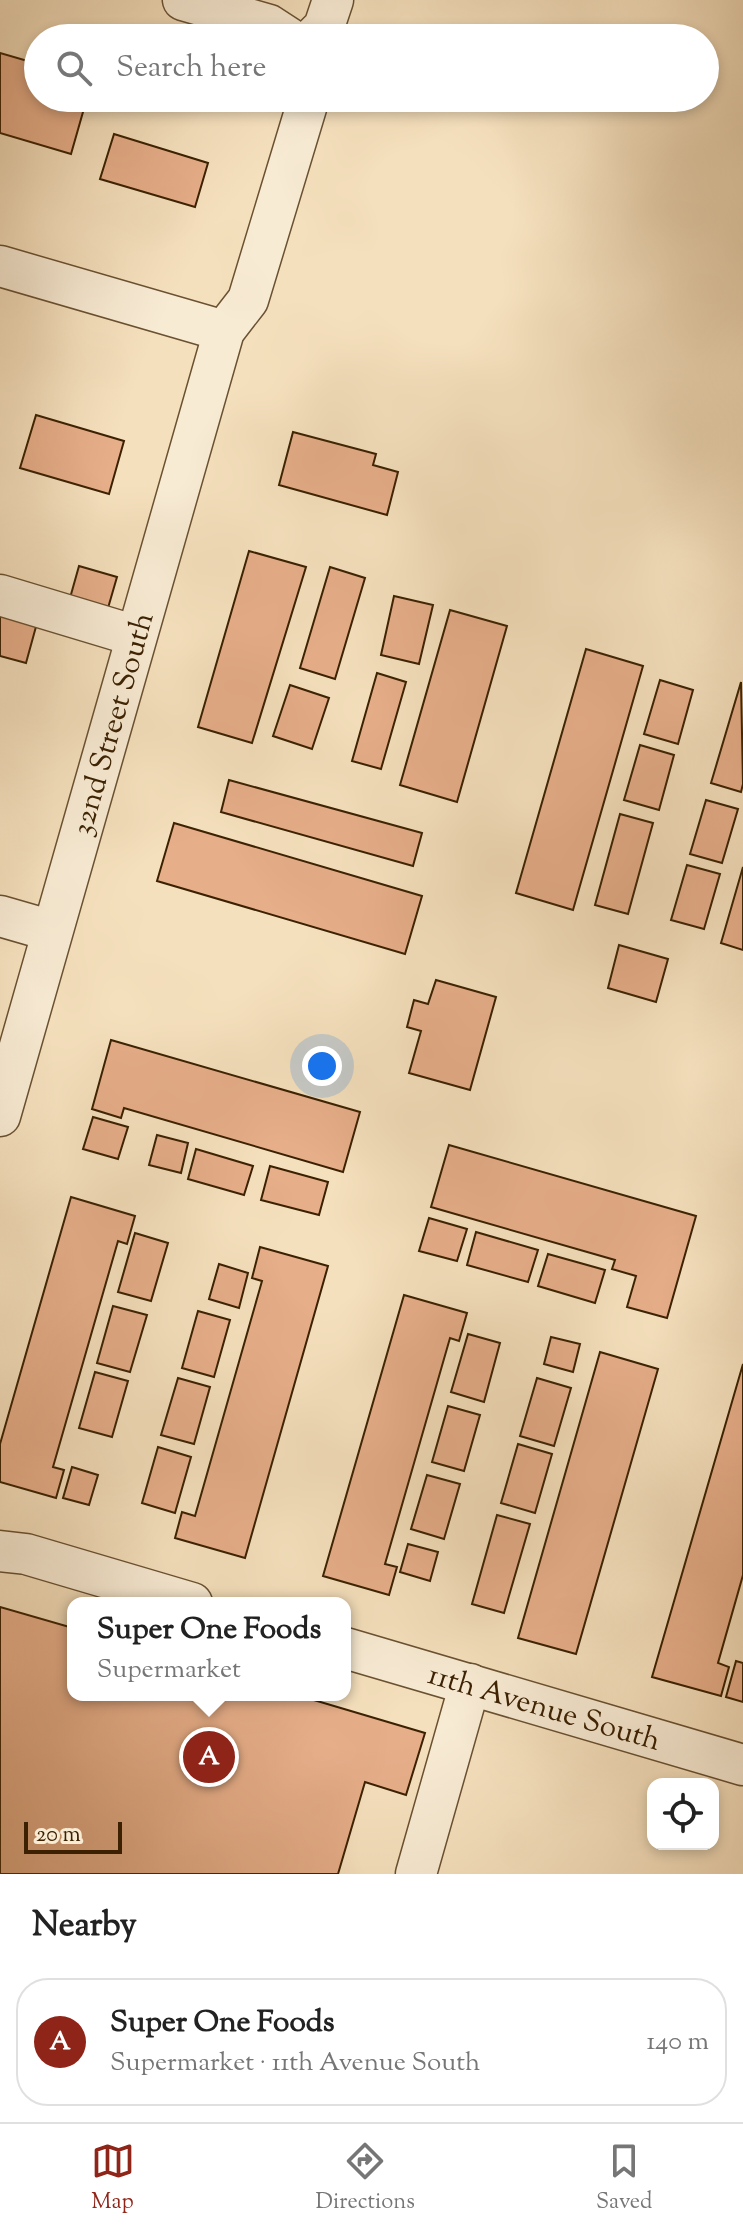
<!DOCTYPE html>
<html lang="en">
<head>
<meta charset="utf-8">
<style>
	body { margin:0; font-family:"Sorts Mill Goudy",serif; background:#f6f6f6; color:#222 }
	.controls { position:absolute; right:24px; bottom:24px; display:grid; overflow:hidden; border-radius:16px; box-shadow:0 4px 12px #0003 }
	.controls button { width:72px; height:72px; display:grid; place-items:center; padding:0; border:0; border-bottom:2px solid #e0e0e0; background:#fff; color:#222; font:40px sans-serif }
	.scale { position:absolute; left:24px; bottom:20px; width:98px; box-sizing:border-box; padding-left:8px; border:4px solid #3b2102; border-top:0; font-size:22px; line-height:28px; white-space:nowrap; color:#3b2102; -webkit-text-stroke:6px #f8ebd4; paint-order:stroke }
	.you { position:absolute; left:322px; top:1066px; width:28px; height:28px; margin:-20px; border:6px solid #fff; border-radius:50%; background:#1a73e8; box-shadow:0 0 0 12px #1a73e833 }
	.badge { display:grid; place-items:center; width:52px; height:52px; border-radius:50%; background:#8f2418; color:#fff; font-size:26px; font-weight:700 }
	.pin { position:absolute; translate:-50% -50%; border:4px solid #fff; box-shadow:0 2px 8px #0006 }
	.popup { position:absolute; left:67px; top:1597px; width:284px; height:104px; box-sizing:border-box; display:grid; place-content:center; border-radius:16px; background:#fff; filter:drop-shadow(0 2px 6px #0005); font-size:26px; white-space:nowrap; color:#767676 }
	.popup b { font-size:30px; color:#222 }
	.popup::after { content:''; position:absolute; left:50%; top:100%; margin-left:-16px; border:16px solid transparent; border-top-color:#fff }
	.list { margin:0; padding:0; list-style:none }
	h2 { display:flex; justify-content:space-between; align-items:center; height:104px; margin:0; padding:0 32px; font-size:34px }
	h2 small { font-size:26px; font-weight:400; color:#767676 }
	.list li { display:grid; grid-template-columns:52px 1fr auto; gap:24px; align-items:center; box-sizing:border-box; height:128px; margin:0 16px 16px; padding:0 16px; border:2px solid #e0e0e0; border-radius:32px }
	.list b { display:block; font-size:30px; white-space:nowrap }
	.list p { margin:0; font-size:26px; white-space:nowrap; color:#767676 }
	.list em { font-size:26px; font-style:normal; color:#767676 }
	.icon { flex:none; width:44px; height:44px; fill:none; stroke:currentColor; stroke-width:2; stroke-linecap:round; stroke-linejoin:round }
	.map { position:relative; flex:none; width:743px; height:1874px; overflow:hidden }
	.search { position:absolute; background:#fff; box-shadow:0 4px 12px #0003; left:24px; right:24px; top:24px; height:88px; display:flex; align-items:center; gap:20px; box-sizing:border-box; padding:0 28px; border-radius:44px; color:#767676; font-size:30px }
	.sheet { height:248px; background:#fff }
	nav { display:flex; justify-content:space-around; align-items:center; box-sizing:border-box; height:112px; border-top:2px solid #e0e0e0; background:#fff; font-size:22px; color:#767676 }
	nav a { display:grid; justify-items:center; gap:4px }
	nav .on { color:#8f2418 }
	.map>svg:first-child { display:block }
</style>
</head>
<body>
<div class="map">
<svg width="743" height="1874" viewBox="0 0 743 1874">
	<rect width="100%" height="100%" fill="#f5e0bd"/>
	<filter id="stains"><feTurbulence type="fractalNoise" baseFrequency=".0025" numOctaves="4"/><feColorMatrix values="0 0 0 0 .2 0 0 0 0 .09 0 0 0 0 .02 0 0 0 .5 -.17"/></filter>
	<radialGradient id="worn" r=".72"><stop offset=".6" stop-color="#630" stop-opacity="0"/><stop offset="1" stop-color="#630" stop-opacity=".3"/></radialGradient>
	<g fill="#e6ae89" stroke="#3b2102" stroke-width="2">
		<path d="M0 53 38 64V98H87L71 154 0 133Z"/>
		<path d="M114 134 208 163 195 207 100 179Z"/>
		<path d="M36 415 124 441 109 494 20 468Z"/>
		<path d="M293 432 376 454 373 465 398 472 387 515 279 485Z"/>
		<path d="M249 551 306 567 252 743 198 727Z"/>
		<path d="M79 566 117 577 108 608 70 598Z"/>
		<path d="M330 567 365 578 335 679 300 668Z"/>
		<path d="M394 596 433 605 419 664 381 655Z"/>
		<path d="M450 610 507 626 457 802 400 785Z"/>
		<path d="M0 612 37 623 26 663 0 656Z"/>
		<path d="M586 649 643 666 573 910 516 893Z"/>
		<path d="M377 673 406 682 381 769 352 761Z"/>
		<path d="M660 680 693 690 678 744 644 734Z"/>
		<path d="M741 682 743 784 741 792 711 783Z"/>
		<path d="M290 685 329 698 312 749 273 736Z"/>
		<path d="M640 745 674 755 659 810 624 800Z"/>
		<path d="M229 780 422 833 413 866 221 812Z"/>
		<path d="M706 800 738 809 722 863 690 854Z"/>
		<path d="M620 814 653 823 628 914 595 905Z"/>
		<path d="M174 823 422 896 405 954 157 881Z"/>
		<path d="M687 865 720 874 704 929 671 920Z"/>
		<path d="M743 867V950L721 943Z"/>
		<path d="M619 945 668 959 656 1002 608 988Z"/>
		<path d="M436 980 496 997 470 1090 409 1073 421 1031 407 1027 414 1000 428 1004Z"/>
		<path d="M111 1040 360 1112 343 1172 124 1108 121 1118 92 1109Z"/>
		<path d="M93 1117 128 1127 118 1159 83 1149Z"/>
		<path d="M157 1135 188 1143 181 1173 149 1165Z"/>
		<path d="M449 1145 696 1216 667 1318 627 1307 636 1276 612 1269 615 1260 431 1207Z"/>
		<path d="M196 1149 253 1166 244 1195 188 1179Z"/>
		<path d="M270 1166 328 1182 319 1215 261 1200Z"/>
		<path d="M71 1197 135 1216 127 1244 118 1241 53 1467 64 1470 56 1498 0 1482V1444Z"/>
		<path d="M429 1218 467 1229 457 1261 419 1251Z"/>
		<path d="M476 1232 538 1250 528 1282 467 1265Z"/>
		<path d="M135 1233 168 1243 151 1301 118 1292Z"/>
		<path d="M260 1247 328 1266 245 1558 175 1538 182 1512 195 1516 262 1281 252 1278Z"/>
		<path d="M548 1254 605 1270 595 1303 538 1286Z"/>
		<path d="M219 1264 248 1273 239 1308 209 1299Z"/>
		<path d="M404 1295 467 1313 459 1341 450 1338 385 1564 397 1567 389 1595 323 1576Z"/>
		<path d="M113 1306 147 1315 130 1372 97 1363Z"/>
		<path d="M198 1311 230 1320 214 1377 182 1368Z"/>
		<path d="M468 1334 500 1343 484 1402 451 1392Z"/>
		<path d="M551 1337 580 1344 573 1372 544 1364Z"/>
		<path d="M600 1352 658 1369 576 1654 518 1638Z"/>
		<path d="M743 1364V1575L718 1663 729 1667 721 1696 652 1677Z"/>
		<path d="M95 1372 128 1381 112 1437 79 1428Z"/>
		<path d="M178 1378 210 1387 194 1444 161 1435Z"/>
		<path d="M537 1378 571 1388 554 1446 520 1436Z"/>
		<path d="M448 1406 480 1415 464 1471 432 1462Z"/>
		<path d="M518 1444 552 1454 535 1513 501 1503Z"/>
		<path d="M158 1447 191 1457 175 1513 142 1503Z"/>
		<path d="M72 1467 98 1475 89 1505 63 1498Z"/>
		<path d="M427 1475 460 1484 444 1539 411 1529Z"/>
		<path d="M497 1515 530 1524 504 1613 472 1604Z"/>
		<path d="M408 1544 438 1552 430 1581 400 1572Z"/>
		<path d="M0 1607 73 1628V1695H297L425 1733 406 1795 365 1782 338 1874H0Z"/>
		<path d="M736 1661 743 1663V1702L726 1697Z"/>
	</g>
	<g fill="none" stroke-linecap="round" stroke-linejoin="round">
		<g stroke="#6a5131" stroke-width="43">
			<g id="minor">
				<path d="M183 0 269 25 289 38"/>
				<path d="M313 38 324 27 333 0"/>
				<path d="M0 266 224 331"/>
				<path d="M0 595 136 636"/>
				<path d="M0 916 52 931"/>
				<path id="s1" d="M0 1116 224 331 248 300 309 98"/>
				<path d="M0 1551 26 1554 192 1603"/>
				<path id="s2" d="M345 1648 743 1765"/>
				<path d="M416 1874 470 1684"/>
			</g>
		</g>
		<use href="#minor" stroke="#f8ebd4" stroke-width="40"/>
	</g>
	<g text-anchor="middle" stroke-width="8" stroke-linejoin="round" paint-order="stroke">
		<g font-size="30" fill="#3b2102" stroke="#f8ebd4">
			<text dy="10" stroke="none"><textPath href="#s1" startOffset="408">32nd Street South</textPath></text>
			<text dy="10" stroke="none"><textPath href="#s2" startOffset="208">11th Avenue South</textPath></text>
		</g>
	</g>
	<rect width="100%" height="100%" filter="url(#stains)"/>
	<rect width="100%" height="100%" fill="url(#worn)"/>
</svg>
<div class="controls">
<button><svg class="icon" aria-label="locate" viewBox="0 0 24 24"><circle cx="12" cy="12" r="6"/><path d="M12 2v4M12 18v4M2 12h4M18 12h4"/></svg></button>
</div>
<div class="scale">20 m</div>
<div class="you"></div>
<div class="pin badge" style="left:209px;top:1757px">A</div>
<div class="popup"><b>Super One Foods</b>Supermarket</div>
<div class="search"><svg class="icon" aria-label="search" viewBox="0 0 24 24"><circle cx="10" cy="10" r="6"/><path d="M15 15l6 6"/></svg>Search here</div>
</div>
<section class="sheet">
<h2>Nearby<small></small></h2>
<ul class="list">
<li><span class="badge">A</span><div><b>Super One Foods</b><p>Supermarket · 11th Avenue South</p></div><em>140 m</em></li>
</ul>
</section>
<nav>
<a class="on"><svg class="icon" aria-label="map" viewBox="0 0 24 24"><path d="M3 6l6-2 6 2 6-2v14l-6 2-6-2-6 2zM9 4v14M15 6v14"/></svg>Map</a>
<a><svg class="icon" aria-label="directions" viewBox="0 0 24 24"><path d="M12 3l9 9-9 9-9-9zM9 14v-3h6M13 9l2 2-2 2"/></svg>Directions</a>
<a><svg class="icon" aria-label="saved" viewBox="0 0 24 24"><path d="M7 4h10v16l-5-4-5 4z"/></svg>Saved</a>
</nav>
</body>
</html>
